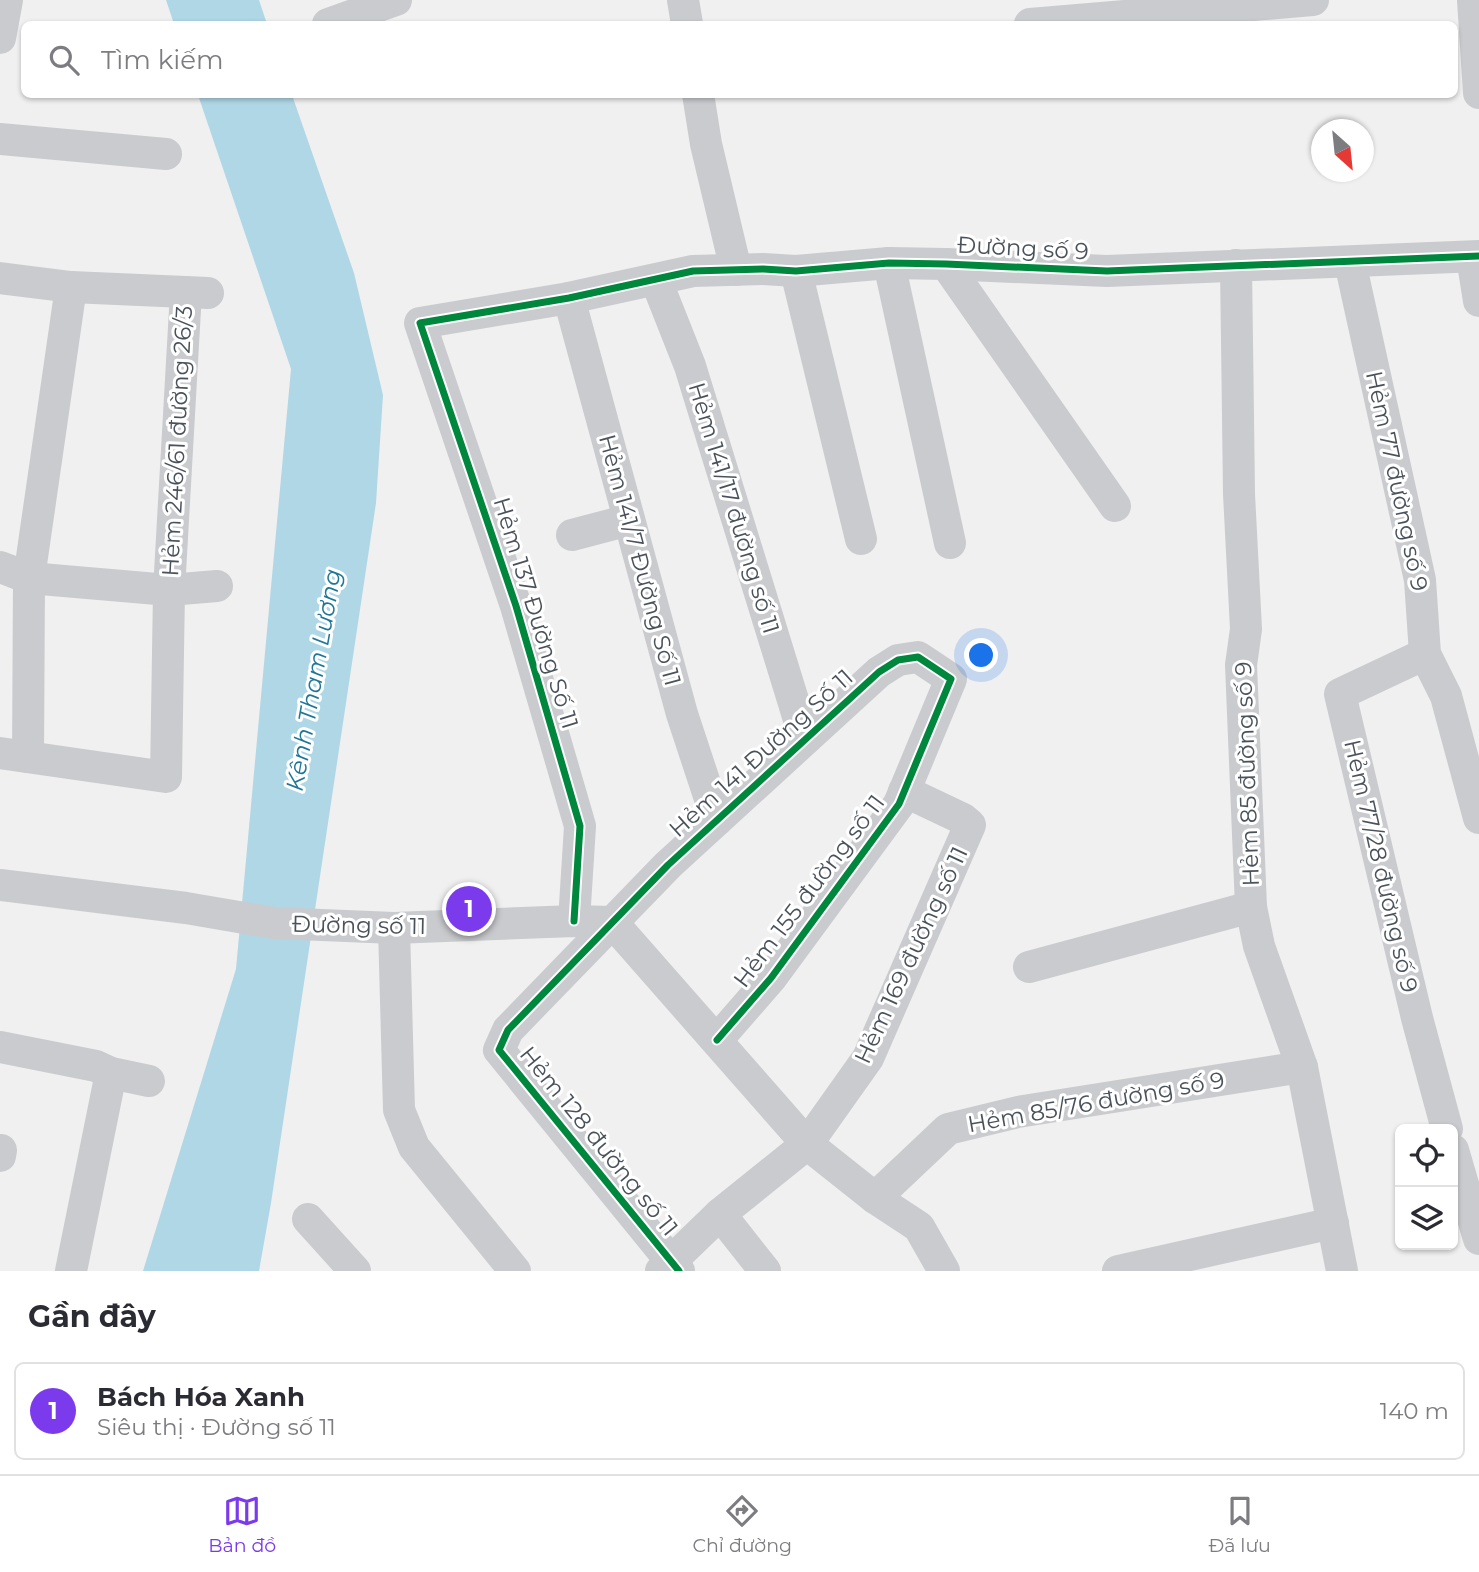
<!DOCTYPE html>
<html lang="vi">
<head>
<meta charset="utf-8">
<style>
	body { margin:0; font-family:Montserrat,sans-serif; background:#f2f2f3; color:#2b2b33 }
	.controls { position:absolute; right:21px; bottom:21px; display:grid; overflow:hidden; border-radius:10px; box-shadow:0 2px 5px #0004 }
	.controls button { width:63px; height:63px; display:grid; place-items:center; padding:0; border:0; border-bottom:2px solid #e1e1e2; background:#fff; color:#2b2b33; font:35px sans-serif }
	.compass { position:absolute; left:1311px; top:119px; width:63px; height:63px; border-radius:50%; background:#fff; box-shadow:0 2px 5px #0004; rotate:153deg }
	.you { position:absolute; left:982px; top:656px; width:24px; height:24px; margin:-18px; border:5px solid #fff; border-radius:50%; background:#1a73e8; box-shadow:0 0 0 10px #1a73e833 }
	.badge { display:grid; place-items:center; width:46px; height:46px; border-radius:50%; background:#7c3aed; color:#fff; font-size:23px; font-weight:700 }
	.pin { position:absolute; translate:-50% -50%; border:4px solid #fff; box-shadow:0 2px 7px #0006 }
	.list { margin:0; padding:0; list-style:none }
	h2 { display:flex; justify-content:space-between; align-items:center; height:91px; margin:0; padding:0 28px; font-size:30px }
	h2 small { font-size:23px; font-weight:400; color:#7c7c81 }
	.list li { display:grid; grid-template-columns:46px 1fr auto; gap:21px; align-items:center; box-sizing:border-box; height:98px; margin:0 14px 14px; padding:0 14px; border:2px solid #e1e1e2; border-radius:10px }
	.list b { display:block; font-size:26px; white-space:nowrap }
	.list p { margin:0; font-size:23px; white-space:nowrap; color:#7c7c81 }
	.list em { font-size:23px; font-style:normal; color:#7c7c81 }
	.icon { flex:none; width:38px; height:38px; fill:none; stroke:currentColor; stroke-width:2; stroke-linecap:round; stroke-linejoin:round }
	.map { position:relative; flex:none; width:1479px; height:1271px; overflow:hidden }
	.search { position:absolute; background:#fff; box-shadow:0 2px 5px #0004; left:21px; right:21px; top:21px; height:77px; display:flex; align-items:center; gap:18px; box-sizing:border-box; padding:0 24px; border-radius:10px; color:#7c7c81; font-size:26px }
	.sheet { height:203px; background:#fff }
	nav { display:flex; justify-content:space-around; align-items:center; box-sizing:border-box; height:98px; border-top:2px solid #e1e1e2; background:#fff; font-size:19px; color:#7c7c81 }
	nav a { display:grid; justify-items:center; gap:4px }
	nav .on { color:#7c3aed }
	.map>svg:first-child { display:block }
</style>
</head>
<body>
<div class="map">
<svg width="1479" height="1271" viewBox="0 0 1479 1271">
	<rect width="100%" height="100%" fill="#f0f0f0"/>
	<g fill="#b0d7e6">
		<path d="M166 0H259L267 24H174Z"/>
		<path d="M198 95H292L354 273 383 395 376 503 271 1203 259 1271H143L236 969 291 369Z"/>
	</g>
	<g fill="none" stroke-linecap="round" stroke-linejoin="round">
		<g stroke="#cacbce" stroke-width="32">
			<path d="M683 0 687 24"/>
			<path d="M1473 0 1479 93"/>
			<path d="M328 24 396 0"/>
			<path d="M1030 24 1313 0"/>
			<path d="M0 38 7 0"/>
			<path d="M698 94 706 144 736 270"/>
			<path d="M0 139 166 154"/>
			<path d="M1472 257 1479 301"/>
			<path d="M1350 262 1420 580 1425 654 1446 696 1479 818"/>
			<path d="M889 263 950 543"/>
			<path d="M946 264 1115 506"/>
			<path d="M1236 265 1239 494 1246 629 1241 665 1251 907 1259 946 1302 1067 1342 1271"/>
			<path d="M796 271 861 539"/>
			<path d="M0 278 71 287 208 293"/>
			<path d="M656 280 690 366 805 739"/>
			<path d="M569 298 682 714 717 820"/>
			<path d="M572 535 629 520"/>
			<path d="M0 567 29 578 169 590 217 586"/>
			<path d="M1425 654 1340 694 1417 1018 1447 1129"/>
			<path d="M0 753 166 777 169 590 186 292"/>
			<path d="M28 757 29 578 71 287"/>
			<path d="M0 885 186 908 274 923 394 928 574 921 612 922 807 1144 875 1198 919 1227 944 1271"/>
			<path d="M574 921 580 826 516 606 420 323 569 298 693 271 763 269 796 271 889 263 946 264 1107 271 1479 256"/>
			<path d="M394 928 399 1110 414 1147 515 1271"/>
			<path d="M1029 967 1251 907"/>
			<path d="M0 1047 96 1066 111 1073 149 1081"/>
			<path d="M1453 1150 1479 1239"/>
			<path d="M0 1156 1 1150"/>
			<path d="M875 1198 948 1129 1018 1112 1302 1067"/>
			<path d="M720 1214 765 1271"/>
			<path d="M308 1219 355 1271"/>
			<path d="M71 1271 111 1073"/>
			<path d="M661 1271 720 1214 807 1144 868 1058 970 825 963 819 904 791"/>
			<path d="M679 1271 499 1050 508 1030 668 865 879 672 898 660 918 657 951 679 899 804 771 978 717 1040"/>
			<path d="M1118 1271 1333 1223"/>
		</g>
		<g stroke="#fff" stroke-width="11">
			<g id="cycleway">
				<path d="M574 921 580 826 516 606 420 323 569 298 693 271 763 269 796 271 889 263 946 264 1107 271 1479 256"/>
				<path d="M679 1271 499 1050 508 1030 668 865 879 672 898 660 918 657 951 679 899 804 771 978 717 1040"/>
			</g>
		</g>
		<use href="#cycleway" stroke="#00873e" stroke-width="7"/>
	</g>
	<g text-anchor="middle" stroke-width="6" stroke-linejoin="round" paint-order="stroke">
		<g font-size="23" fill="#49515a" stroke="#fff">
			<text transform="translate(1023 248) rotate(3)" y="8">Đường số 9</text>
			<text transform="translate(177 441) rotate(-87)" y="8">Hẻm 246/61 đường 26/3</text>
			<text transform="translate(1397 481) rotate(78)" y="8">Hẻm 77 đường số 9</text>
			<text transform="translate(734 508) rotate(73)" y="8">Hẻm 141/17 đường số 11</text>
			<text transform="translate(640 560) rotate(75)" y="8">Hẻm 141/7 Đường Số 11</text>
			<text transform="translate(536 613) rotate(73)" y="8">Hẻm 137 Đường Số 11</text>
			<text transform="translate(761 753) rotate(-42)" y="8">Hẻm 141 Đường Số 11</text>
			<text transform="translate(1247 774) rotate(-92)" y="8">Hẻm 85 đường số 9</text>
			<text transform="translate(1381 866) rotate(77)" y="8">Hẻm 77/28 đường số 9</text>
			<text transform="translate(809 891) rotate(-53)" y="8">Hẻm 155 đường số 11</text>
			<text transform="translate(359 925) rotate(1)" y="8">Đường số 11</text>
			<text transform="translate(911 955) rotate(-65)" y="8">Hẻm 169 đường số 11</text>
			<text transform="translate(1096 1102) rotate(-10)" y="8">Hẻm 85/76 đường số 9</text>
			<text transform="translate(599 1141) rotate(51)" y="8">Hẻm 128 đường số 11</text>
		</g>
		<g font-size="24" font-style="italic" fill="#1e7698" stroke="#fff">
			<text transform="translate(314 680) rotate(-80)" y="8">Kênh Tham Lương</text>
		</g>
	</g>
</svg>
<div class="controls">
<button><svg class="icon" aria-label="locate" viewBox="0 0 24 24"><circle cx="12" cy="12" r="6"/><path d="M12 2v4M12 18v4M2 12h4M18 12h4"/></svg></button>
<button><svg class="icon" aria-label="layers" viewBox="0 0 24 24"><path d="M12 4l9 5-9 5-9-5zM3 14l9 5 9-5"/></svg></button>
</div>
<svg class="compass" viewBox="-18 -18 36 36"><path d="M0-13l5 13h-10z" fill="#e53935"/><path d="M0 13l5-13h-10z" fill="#7c7c81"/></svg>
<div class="you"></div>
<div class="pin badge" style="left:469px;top:909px">1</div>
<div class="search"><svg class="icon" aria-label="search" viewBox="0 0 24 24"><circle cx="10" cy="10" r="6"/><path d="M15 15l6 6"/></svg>Tìm kiếm</div>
</div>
<section class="sheet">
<h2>Gần đây<small></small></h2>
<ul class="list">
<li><span class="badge">1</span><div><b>Bách Hóa Xanh</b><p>Siêu thị · Đường số 11</p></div><em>140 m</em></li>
</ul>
</section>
<nav>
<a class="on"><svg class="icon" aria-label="map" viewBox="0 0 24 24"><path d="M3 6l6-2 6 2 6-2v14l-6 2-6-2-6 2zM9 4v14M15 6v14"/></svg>Bản đồ</a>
<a><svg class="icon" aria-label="directions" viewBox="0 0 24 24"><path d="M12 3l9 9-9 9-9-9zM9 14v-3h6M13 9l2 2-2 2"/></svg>Chỉ đường</a>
<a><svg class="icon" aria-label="saved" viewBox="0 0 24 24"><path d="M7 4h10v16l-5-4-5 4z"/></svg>Đã lưu</a>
</nav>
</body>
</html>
